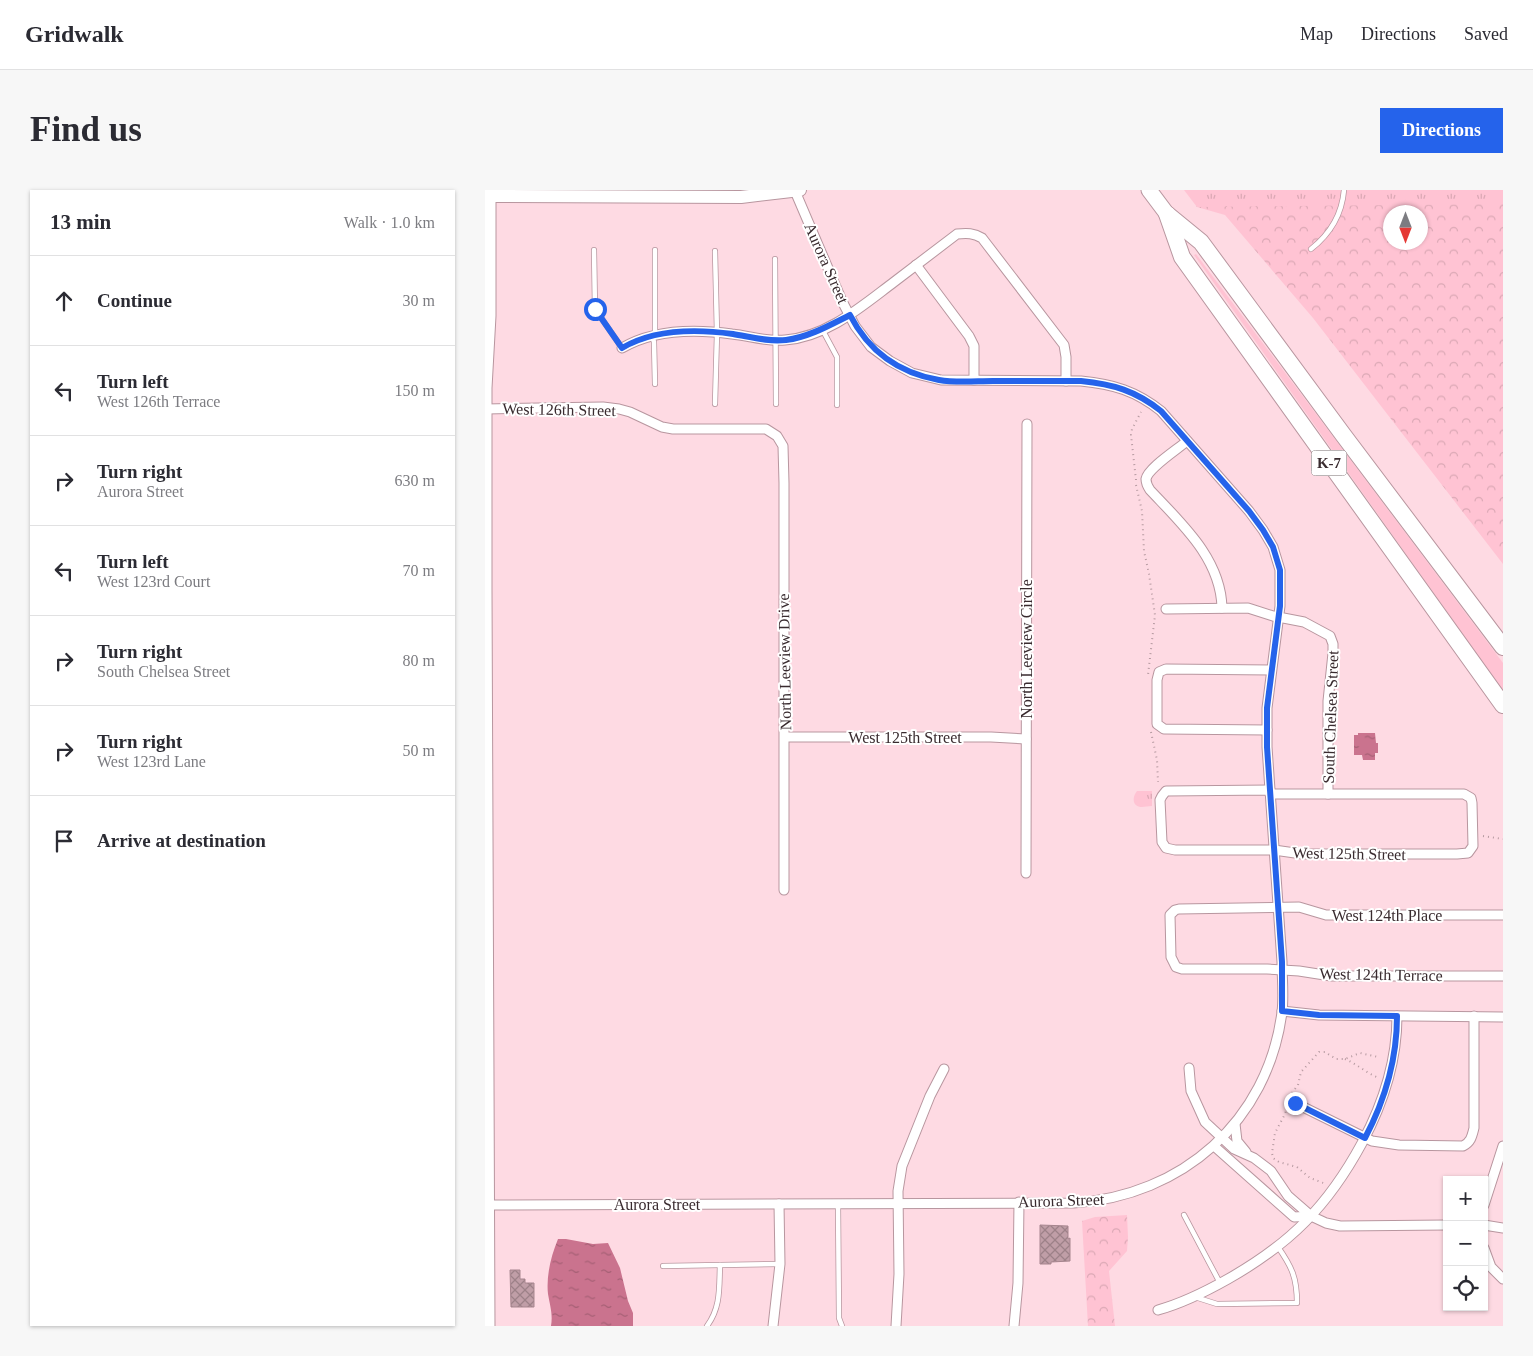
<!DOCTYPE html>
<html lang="en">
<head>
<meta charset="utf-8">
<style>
	body { margin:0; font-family:"Times New Roman",serif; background:#f7f7f7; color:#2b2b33 }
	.controls { position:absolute; right:15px; bottom:15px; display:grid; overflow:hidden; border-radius:0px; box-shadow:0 1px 4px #0004 }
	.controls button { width:45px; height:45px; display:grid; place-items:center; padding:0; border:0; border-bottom:1px solid #e1e1e2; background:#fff; color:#2b2b33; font:25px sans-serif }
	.compass { position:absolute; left:898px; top:15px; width:45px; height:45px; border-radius:50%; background:#fff; box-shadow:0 1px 4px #0004; rotate:180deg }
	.stop { position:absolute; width:15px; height:15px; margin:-11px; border:4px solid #2563eb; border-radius:50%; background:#fff }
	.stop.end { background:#2563eb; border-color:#fff; box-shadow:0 1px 5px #0008 }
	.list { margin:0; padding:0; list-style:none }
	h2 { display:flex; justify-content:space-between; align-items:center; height:65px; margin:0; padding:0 20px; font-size:21px }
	h2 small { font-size:16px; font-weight:400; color:#7c7c81 }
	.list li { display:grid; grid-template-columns:32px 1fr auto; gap:15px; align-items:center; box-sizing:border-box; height:90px; padding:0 20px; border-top:1px solid #e1e1e2 }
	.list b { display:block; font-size:19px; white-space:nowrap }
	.list p { margin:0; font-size:16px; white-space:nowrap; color:#7c7c81 }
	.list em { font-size:16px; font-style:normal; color:#7c7c81 }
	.icon { flex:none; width:28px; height:28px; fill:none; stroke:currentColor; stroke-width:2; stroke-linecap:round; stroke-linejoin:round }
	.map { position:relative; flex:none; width:1018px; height:1136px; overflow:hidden; border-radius:0px }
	header { display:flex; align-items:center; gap:30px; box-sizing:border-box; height:70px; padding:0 25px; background:#fff; border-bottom:1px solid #e1e1e2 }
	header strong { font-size:24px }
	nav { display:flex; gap:28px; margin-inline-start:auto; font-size:18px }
	.intro { display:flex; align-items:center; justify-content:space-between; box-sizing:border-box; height:120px; padding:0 30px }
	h1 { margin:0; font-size:35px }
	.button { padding:12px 22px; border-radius:0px; background:#2563eb; color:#fff; font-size:18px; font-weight:700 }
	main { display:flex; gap:30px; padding:0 30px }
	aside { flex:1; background:#fff; border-radius:0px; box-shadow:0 1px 4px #0004 }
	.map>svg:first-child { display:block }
</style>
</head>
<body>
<header>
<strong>Gridwalk</strong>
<nav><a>Map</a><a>Directions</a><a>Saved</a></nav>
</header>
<div class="intro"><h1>Find us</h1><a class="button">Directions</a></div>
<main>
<aside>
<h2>13 min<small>Walk · 1.0 km</small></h2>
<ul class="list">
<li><svg class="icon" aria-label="ahead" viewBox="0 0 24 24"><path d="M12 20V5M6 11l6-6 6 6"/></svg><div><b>Continue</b></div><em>30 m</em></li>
<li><svg class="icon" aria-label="left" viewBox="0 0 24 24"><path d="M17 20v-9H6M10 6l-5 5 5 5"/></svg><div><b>Turn left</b><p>West 126th Terrace</p></div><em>150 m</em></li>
<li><svg class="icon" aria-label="right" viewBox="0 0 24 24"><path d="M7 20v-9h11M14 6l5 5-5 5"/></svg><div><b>Turn right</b><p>Aurora Street</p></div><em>630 m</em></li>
<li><svg class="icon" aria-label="left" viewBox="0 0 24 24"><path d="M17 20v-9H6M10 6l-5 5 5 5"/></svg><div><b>Turn left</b><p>West 123rd Court</p></div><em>70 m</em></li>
<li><svg class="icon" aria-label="right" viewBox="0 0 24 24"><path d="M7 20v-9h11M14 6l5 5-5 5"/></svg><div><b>Turn right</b><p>South Chelsea Street</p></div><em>80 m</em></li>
<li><svg class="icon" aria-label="right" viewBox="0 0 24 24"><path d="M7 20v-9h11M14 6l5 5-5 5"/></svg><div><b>Turn right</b><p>West 123rd Lane</p></div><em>50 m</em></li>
<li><svg class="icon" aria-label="arrive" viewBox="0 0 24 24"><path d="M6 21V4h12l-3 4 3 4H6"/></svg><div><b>Arrive at destination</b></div></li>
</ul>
</aside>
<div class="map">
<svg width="1018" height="1136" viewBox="0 0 1018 1136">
	<defs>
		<pattern id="forest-crowns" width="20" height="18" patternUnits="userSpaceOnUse" patternTransform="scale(1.25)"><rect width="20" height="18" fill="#ffc3d3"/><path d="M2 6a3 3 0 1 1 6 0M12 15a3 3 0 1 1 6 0" fill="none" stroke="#dba8b5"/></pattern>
		<pattern id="park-tufts" width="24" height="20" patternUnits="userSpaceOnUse" patternTransform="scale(1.25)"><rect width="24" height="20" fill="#ffc3d3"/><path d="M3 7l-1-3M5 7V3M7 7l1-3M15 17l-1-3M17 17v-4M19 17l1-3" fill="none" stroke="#dba8b5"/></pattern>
		<pattern id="water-ripples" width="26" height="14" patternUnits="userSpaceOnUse" patternTransform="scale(1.25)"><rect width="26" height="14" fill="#ca738e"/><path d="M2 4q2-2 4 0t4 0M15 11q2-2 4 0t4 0" fill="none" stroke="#a55f74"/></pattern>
		<pattern id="building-cross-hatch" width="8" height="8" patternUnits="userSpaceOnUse" patternTransform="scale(1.25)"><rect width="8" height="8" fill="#c09ea7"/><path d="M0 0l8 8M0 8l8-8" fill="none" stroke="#9d8188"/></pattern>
	</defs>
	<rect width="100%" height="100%" fill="#fedae3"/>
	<path fill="#ffc3d3" d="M711 64 1018 473V501L709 65Z"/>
	<g fill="url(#forest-crowns)" fill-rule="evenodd">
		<path d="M706 0H1018V374L828 128 740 25 712 17ZM906 22H936V52H906Z"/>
		<path d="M642 1025 643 1047 642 1061 624 1081 630 1136H603L597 1031 610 1027Z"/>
	</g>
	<g fill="url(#park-tufts)">
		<path d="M699 0H1018V14L712 17Z"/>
		<path d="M652 601H667V616C663 616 660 617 657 617 647 617 647 607 652 601Z"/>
	</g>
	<g fill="url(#water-ripples)">
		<path d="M873 543H890L891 553H893V563H890V570H878L877 565H869V545H873Z"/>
		<path d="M73 1049H81L108 1054 123 1053 135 1078 143 1111 148 1123V1136H66C68 1124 65 1116 63 1104 61 1086 66 1066 73 1049Z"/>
	</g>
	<g fill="url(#building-cross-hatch)" stroke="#a6858e">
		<path d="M555 1035 583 1036V1049L585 1048V1071L566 1072V1074H555Z"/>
		<path d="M25 1080H35V1089H40V1093H49V1117H26Z"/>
	</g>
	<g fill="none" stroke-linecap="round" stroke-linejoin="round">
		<g stroke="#b8969f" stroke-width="6">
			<g id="service">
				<path d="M826 59C845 44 857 24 859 0"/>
				<path d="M109 60 110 119 137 158"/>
				<path d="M230 61 232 143 230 214"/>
				<path d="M290 69 291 214"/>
				<path d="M337 139 352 167V215"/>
				<path d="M170 145V60"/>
				<path d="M167 146 169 152 170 194"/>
				<path d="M353 1013 354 1128 357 1136"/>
				<path d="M699 1025 735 1093"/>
				<path d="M178 1076 295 1074"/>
				<path d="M710 1107 732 1114 812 1113C812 1088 807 1077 793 1057"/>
				<path d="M222 1136C236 1117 234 1098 235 1075"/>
			</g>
		</g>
		<g stroke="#b8969f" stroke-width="11">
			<g id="minor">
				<path d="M431 75 484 146 489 156V190"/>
				<path d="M137 158C169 139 211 139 247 144 265 146 282 152 300 150 342 147 377 116 409 92 430 76 451 60 472 44 482 43 489 43 497 48L579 155 581 167V191"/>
				<path d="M1 219 118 217 134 219 145 222 177 237 188 239H281L292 246 298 256 299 293V700"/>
				<path d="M702 251C693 259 663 278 661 289 661 294 663 297 665 300 697 334 736 369 737 418"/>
				<path d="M681 419 763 418 788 426 819 432 845 446 848 454V463L843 511V604"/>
				<path d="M782 540 679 539 672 534V490L674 482 681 479 786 480"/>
				<path d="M300 547H506L541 549"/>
				<path d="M785 600 681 601 677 606 675 610 677 652 681 658 690 660H789L817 664H972L983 663 988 656 987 613 986 608 979 604H785"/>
				<path d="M541 683 542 234"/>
				<path d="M1018 725H841L814 717 694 719 690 720 685 725 686 767 691 777 697 779H782L814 781 846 786H1018"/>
				<path d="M797 821 834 825 1018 827"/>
				<path d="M704 878 706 901 720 932 749 959 769 968 786 981 803 1006 826 1026 841 1033 855 1036 962 1035"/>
				<path d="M810 913 887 951 914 955 978 956C986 952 987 946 989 938V826"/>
				<path d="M750 934 752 951 761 962"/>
				<path d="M729 956 809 1027 826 1026"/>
				<path d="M2 1015 589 1013C697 1006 783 931 797 822 799 806 797 788 797 772L782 557V518L795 416V380L788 357 778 340 764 321 676 221C651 201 628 194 596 191L456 190 427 183 405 171 386 157 370 136 357 111 310 1"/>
				<path d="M999 1015 1018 956"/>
				<path d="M999 1035 1018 1038"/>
				<path d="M999 1058 1006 1077 1018 1089"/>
				<path d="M673 1120C698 1113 720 1102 743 1089 805 1054 843 1016 877 953 898 914 912 870 912 826"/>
				<path d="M288 1136 295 1074 294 1014"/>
				<path d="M411 1136 414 1084 413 1001 417 976 445 906 459 879"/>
				<path d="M529 1136 533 1093 534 1012"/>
			</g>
		</g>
		<g stroke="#b8969f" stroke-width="13">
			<path id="tertiary" d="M4 1136 1 399V198L5 126V0"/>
		</g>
		<g stroke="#b8969f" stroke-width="14">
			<path id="secondary" d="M0 6 256 7 315 0"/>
		</g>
		<g stroke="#b8969f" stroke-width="17">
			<path id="trunk" d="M664 0 682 24"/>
		</g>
		<g stroke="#b8969f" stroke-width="18">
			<g id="motorway">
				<path d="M682 24 697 67 1018 515"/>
				<path d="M683 25 716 52 859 246 1018 457"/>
			</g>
		</g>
		<g stroke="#b69aa1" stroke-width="2" stroke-dasharray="1 4" stroke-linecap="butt">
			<path d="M651 290 646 245 647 239 656 222"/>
			<path d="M651 295 657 321 659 361 664 384 670 425 663 485"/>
			<path d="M666 542 672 570 673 592"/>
			<path d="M998 646 1018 649"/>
			<path d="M860 869C872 874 881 883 894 888"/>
			<path d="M807 903 813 895 816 882 834 862H840L851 869H860L875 863 893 867"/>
			<path d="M802 917 800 924 790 943 787 963 788 968 794 972 812 977 825 988 841 994"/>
		</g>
		<use href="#service" stroke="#fff" stroke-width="4.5"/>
		<use href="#minor" stroke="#fff" stroke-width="9"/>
		<use href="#tertiary" stroke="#fff" stroke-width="11"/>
		<use href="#secondary" stroke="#fff" stroke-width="12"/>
		<use href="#trunk" stroke="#fff" stroke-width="15"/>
		<use href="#motorway" stroke="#fff" stroke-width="16"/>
	</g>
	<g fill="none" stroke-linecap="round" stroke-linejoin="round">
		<path stroke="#2563eb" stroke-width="6" d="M110 119 137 158C169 139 212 139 248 144 266 147 283 152 301 150 324 147 345 135 365 125 384 162 414 183 454 190 471 193 491 191 508 191 537 191 567 191 596 191 628 194 651 201 676 221L764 321 778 340 788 357 795 380V416L782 518V557L797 772V821L834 825 912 826C912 868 900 910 880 948L810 913"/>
	</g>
	<g text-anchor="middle" stroke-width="4" stroke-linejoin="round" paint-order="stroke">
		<rect fill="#fff" stroke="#746b6d" stroke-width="1" x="826.5" y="260.5" width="35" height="25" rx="4"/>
		<g font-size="15" font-weight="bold" fill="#392b2f">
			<text x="844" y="278">K-7</text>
		</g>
		<g font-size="16" fill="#392b2f" stroke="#fff">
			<text transform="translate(342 73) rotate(66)" y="6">Aurora Street</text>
			<text transform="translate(74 219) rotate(1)" y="6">West 126th Street</text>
			<text transform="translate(541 459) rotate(-90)" y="6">North Leeview Circle</text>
			<text transform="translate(299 472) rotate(-91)" y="6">North Leeview Drive</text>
			<text transform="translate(845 527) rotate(-88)" y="6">South Chelsea Street</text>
			<text x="420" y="553">West 125th Street</text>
			<text transform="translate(864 663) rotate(1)" y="6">West 125th Street</text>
			<text x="902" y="731">West 124th Place</text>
			<text transform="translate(896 784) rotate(1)" y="6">West 124th Terrace</text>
			<text transform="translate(576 1010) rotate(-2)" y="6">Aurora Street</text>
			<text x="172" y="1020">Aurora Street</text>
		</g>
	</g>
</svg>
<div class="controls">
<button>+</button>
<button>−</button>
<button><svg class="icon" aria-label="locate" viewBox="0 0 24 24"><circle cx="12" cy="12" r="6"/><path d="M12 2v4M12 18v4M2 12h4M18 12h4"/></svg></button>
</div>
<svg class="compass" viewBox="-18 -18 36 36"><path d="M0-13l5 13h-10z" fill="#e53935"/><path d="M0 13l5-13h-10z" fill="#7c7c81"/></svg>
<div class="stop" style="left:110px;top:119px"></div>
<div class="stop end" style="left:810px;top:913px"></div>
</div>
</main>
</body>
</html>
